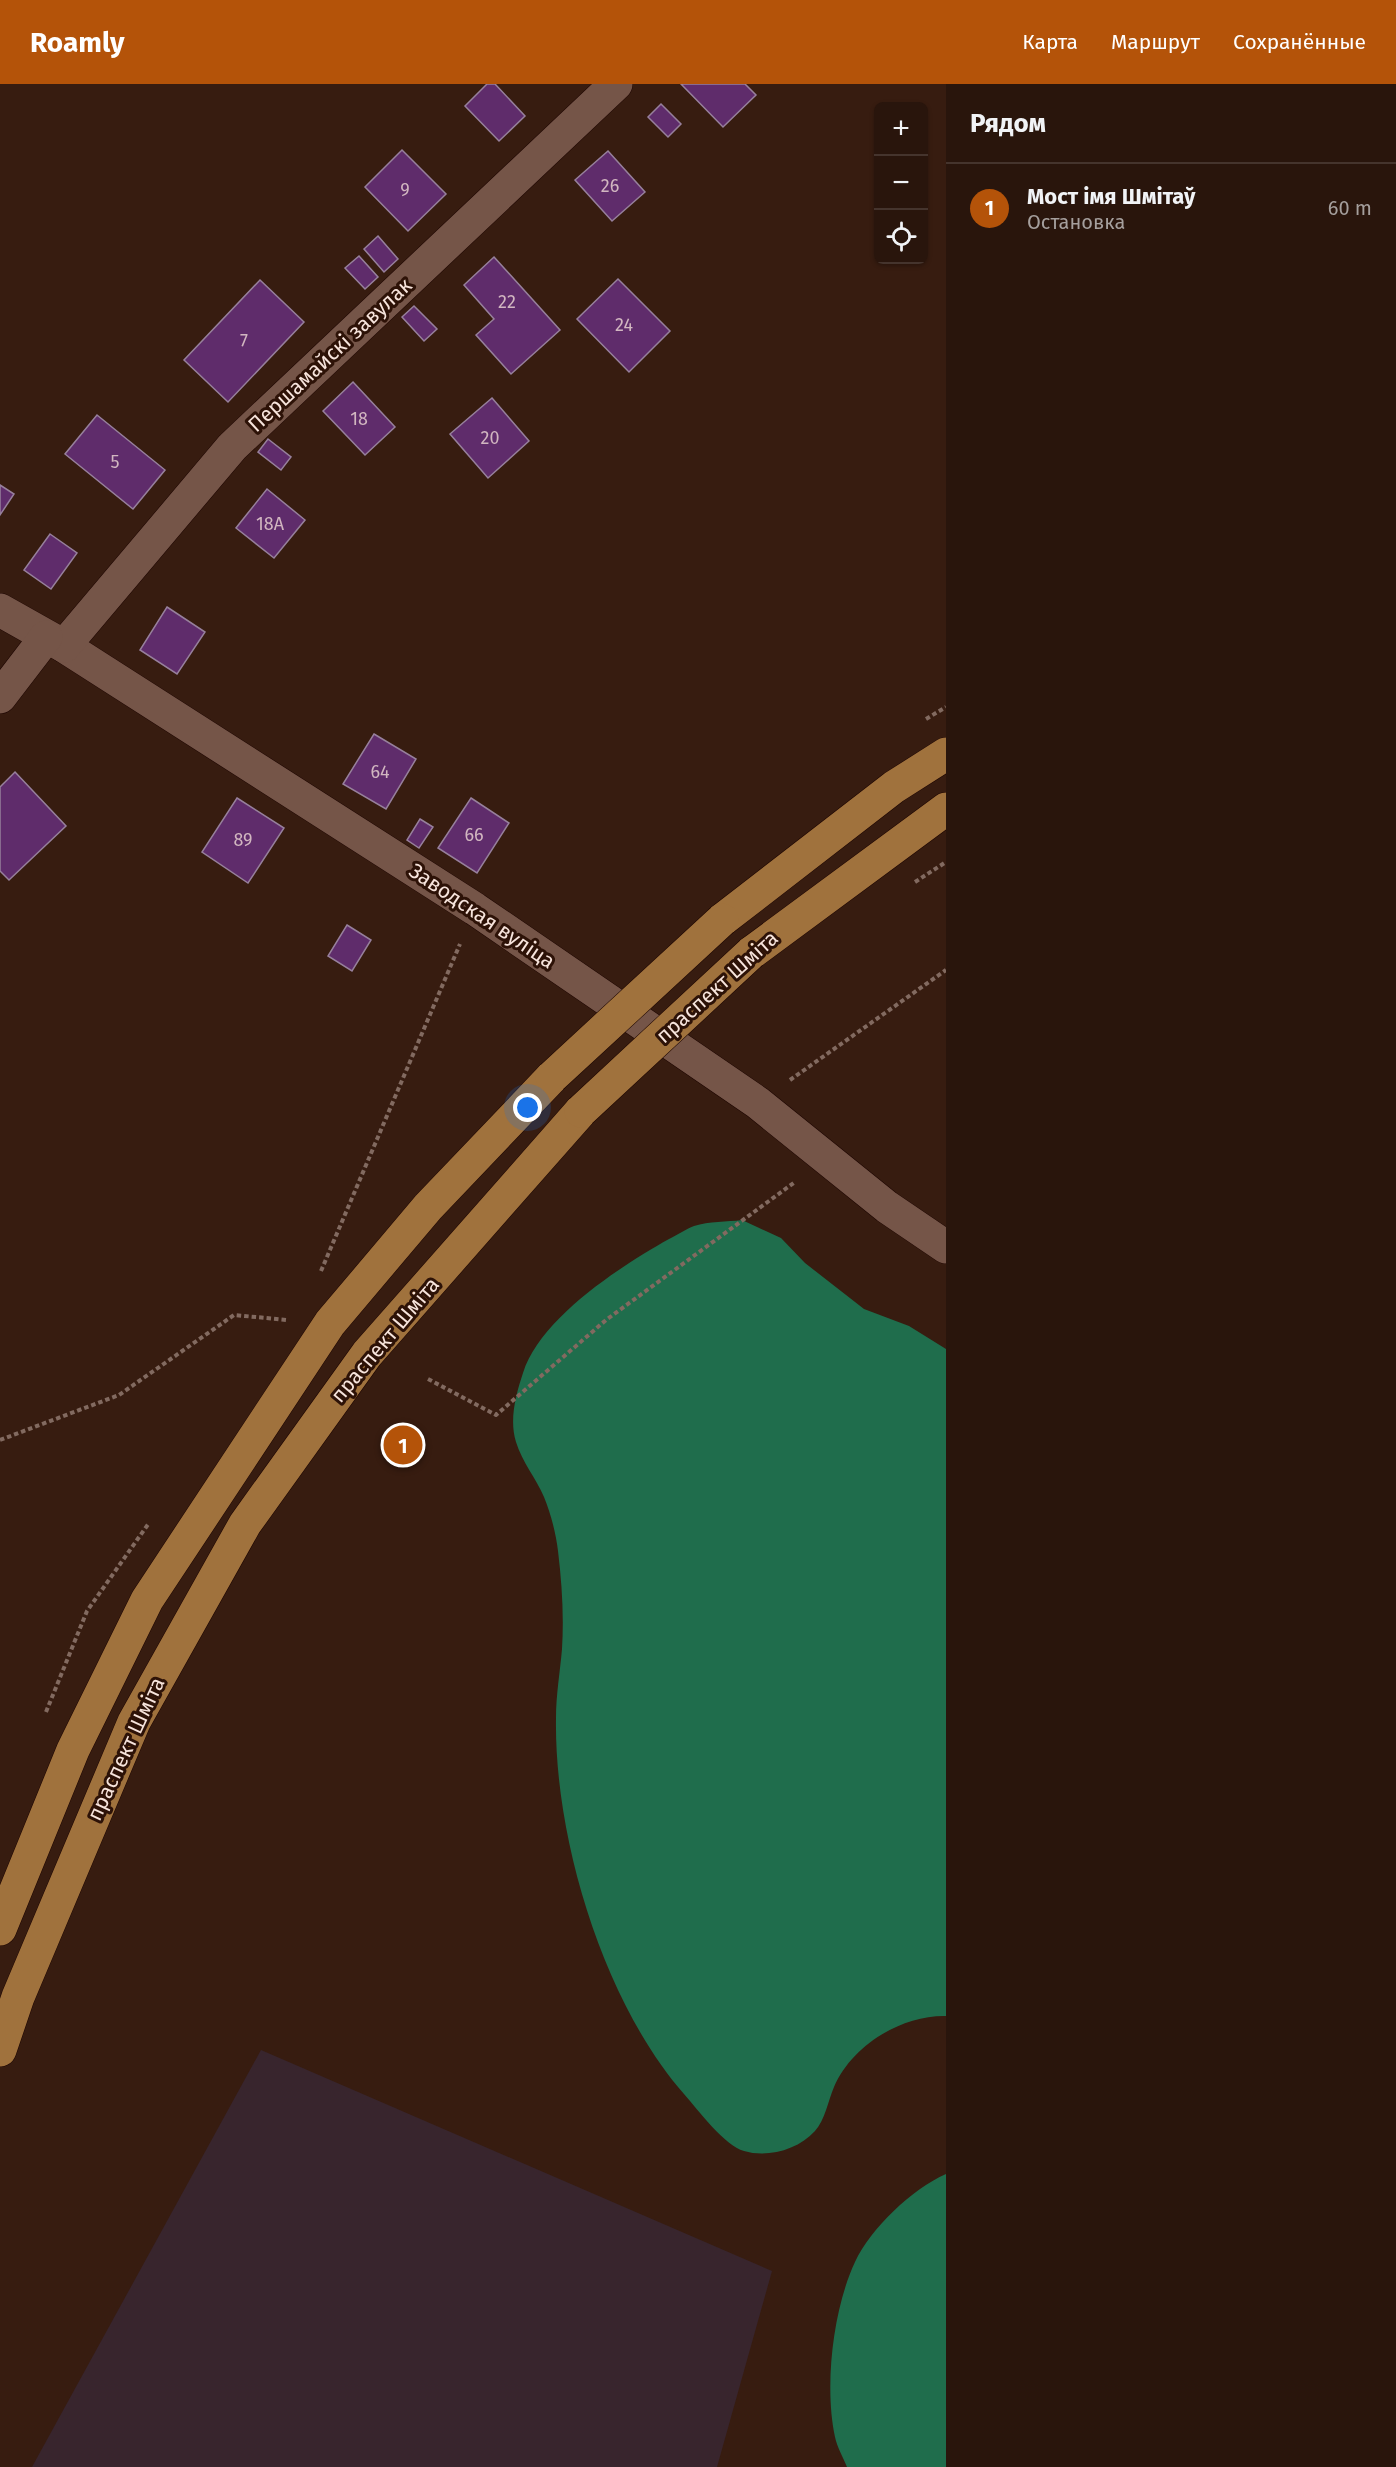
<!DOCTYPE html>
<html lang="ru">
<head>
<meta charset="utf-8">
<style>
	body { margin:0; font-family:"Fira Sans",sans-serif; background:#35221a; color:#f1f3f6 }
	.controls { position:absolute; right:18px; top:18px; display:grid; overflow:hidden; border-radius:9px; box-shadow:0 2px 4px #0004 }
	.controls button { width:54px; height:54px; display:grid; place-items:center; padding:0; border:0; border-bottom:2px solid #45342d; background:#29150c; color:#f1f3f6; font:30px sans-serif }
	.you { position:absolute; left:528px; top:1024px; width:21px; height:21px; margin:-15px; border:4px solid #fff; border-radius:50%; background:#1a73e8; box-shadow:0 0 0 9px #1a73e833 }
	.badge { display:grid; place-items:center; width:39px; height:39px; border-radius:50%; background:#b45309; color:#fff; font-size:20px; font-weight:700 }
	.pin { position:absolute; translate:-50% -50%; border:3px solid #fff; box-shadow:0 2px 6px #0006 }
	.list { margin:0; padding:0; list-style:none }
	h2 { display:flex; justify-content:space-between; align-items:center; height:78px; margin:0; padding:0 24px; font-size:26px }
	h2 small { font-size:20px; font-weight:400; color:#a59f9d }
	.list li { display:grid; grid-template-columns:39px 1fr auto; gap:18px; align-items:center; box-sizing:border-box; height:90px; padding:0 24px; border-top:2px solid #45342d }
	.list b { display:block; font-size:22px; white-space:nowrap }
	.list p { margin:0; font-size:20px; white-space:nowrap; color:#a59f9d }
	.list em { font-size:20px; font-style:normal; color:#a59f9d }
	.icon { flex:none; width:33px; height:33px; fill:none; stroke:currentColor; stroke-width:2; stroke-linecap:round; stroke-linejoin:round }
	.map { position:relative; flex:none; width:946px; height:2383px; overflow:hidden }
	header { display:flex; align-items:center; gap:36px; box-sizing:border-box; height:84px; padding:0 30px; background:#b45309; color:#fff }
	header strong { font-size:28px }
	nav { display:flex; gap:33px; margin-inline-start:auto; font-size:21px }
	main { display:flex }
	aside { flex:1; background:#29150c }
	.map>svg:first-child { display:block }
</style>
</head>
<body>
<header>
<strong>Roamly</strong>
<nav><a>Карта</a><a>Маршрут</a><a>Сохранённые</a></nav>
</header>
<main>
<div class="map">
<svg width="946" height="2383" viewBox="0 0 946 2383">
	<rect width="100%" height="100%" fill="#371c10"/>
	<path fill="#38252d" d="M261 1966 772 2187 717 2383H32Z"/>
	<g fill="#1f6d4c">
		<path d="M742 1136 781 1154 805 1179 864 1225 909 1242 946 1265V1932C902 1931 852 1961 834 2003 828 2017 825 2036 815 2047 798 2066 767 2074 744 2067 725 2062 698 2026 684 2010 604 1919 554 1755 556 1634 556 1611 560 1588 562 1565 564 1532 562 1500 558 1467 556 1450 551 1430 544 1413 536 1394 522 1378 516 1358 509 1336 516 1310 523 1289 540 1234 621 1182 669 1155 677 1151 686 1145 694 1142 709 1137 727 1138 742 1136Z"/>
		<path d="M946 2090V2383H847C843 2373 837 2363 835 2353 824 2302 833 2225 855 2178 871 2144 912 2105 946 2090Z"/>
	</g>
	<g fill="#5f2c6b" stroke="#97809c" stroke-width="1.5">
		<path d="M487 0H495L525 32 499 57 465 22Z"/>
		<path d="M681 0H745L756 11 723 43Z"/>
		<path d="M661 20 681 40 668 53 648 33Z"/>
		<path d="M402 66 446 110 408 147 365 103Z"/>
		<path d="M608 67 645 108 612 137 575 96Z"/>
		<path d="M378 152 398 175 384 188 364 165Z"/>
		<path d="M359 172 378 193 365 205 345 184Z"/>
		<path d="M494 173 560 246 511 290 476 251 494 235 464 201Z"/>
		<path d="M618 195 670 247 629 288 577 235Z"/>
		<path d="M260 196 304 238 228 318 184 276Z"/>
		<path d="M414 222 437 245 424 257 402 233Z"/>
		<path d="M353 298 395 343 365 371 323 327Z"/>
		<path d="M492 314 529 357 488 394 450 350Z"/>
		<path d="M97 331 165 386 133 425 65 370Z"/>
		<path d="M268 355 291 373 281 386 258 368Z"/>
		<path d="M0 401 14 410 0 431Z"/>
		<path d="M267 405 305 436 274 474 236 444Z"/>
		<path d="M50 450 77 469 51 505 24 486Z"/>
		<path d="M167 523 205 548 177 590 140 566Z"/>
		<path d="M374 650 416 675 386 725 343 700Z"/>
		<path d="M15 688 66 742 9 796 0 787V703Z"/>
		<path d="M237 714 284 744 248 799 202 768Z"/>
		<path d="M471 714 509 739 477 789 438 764Z"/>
		<path d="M420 735 433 743 419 764 407 756Z"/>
		<path d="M347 841 371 856 352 887 328 872Z"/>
	</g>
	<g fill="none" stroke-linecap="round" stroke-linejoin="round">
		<g stroke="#1d0500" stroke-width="34">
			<g id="minor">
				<path d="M0 526 64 562 475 825 758 1019 887 1123 946 1163"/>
				<path d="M64 562 232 363 616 0"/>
				<path d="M0 613 46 553"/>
			</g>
		</g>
		<g stroke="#1d0500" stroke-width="34">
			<g id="major">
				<path d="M722 836 894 703 946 670"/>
				<path d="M751 869 946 725"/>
				<path d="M0 1845 73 1666 147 1516 330 1239 428 1123 552 993"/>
				<path d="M0 1966 18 1913 134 1638 245 1440 367 1270 581 1027"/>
			</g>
		</g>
		<g stroke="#826a60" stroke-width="4" stroke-dasharray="4.5 3" stroke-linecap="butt">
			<path d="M926 635 946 623"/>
			<path d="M915 798 946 778"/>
			<path d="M790 996 946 886"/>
			<path d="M321 1187 460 860"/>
			<path d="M428 1295 496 1331 606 1236 795 1098"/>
			<path d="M0 1356 119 1311 234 1231 287 1236"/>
			<path d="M46 1628 87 1527 149 1439"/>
		</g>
		<use href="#minor" stroke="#755548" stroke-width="33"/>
		<use href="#major" stroke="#a0723d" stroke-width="33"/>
		<g stroke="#1d0500" stroke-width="34" stroke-linecap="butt">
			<g id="major-bridge">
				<path d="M552 993 722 836"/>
				<path d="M581 1027 751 869"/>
			</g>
		</g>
		<use href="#major-bridge" stroke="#a0723d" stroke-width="33"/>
	</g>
	<g text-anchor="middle" stroke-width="6" stroke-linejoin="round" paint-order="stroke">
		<g font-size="18" fill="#d1b6c0">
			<text x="610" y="108">26</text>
			<text x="405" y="112">9</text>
			<text x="507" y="224">22</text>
			<text x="624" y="247">24</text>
			<text x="244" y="263">7</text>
			<text x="359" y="341">18</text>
			<text x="490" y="360">20</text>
			<text x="115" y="384">5</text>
			<text x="270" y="446">18А</text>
			<text x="380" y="694">64</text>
			<text x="474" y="757">66</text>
			<text x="243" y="762">89</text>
		</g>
		<g font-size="21" fill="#f7e4dc" stroke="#2d1207">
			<text transform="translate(330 271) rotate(-43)" y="7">Першамайскі завулак</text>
			<text transform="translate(482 832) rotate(34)" y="7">Заводская вуліца</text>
			<text transform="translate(717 903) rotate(-42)" y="7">праспект Шміта</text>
			<text transform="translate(385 1256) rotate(-50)" y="7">праспект Шміта</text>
			<text transform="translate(126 1665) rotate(-65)" y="7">праспект Шміта</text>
		</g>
	</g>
</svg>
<div class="controls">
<button>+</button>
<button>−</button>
<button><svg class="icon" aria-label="locate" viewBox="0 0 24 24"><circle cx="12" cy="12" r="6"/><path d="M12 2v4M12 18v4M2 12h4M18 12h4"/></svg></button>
</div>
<div class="you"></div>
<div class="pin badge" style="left:403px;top:1361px">1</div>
</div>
<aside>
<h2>Рядом<small></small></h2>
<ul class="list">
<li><span class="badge">1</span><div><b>Мост імя Шмітаў</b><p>Остановка</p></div><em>60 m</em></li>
</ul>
</aside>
</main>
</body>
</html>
